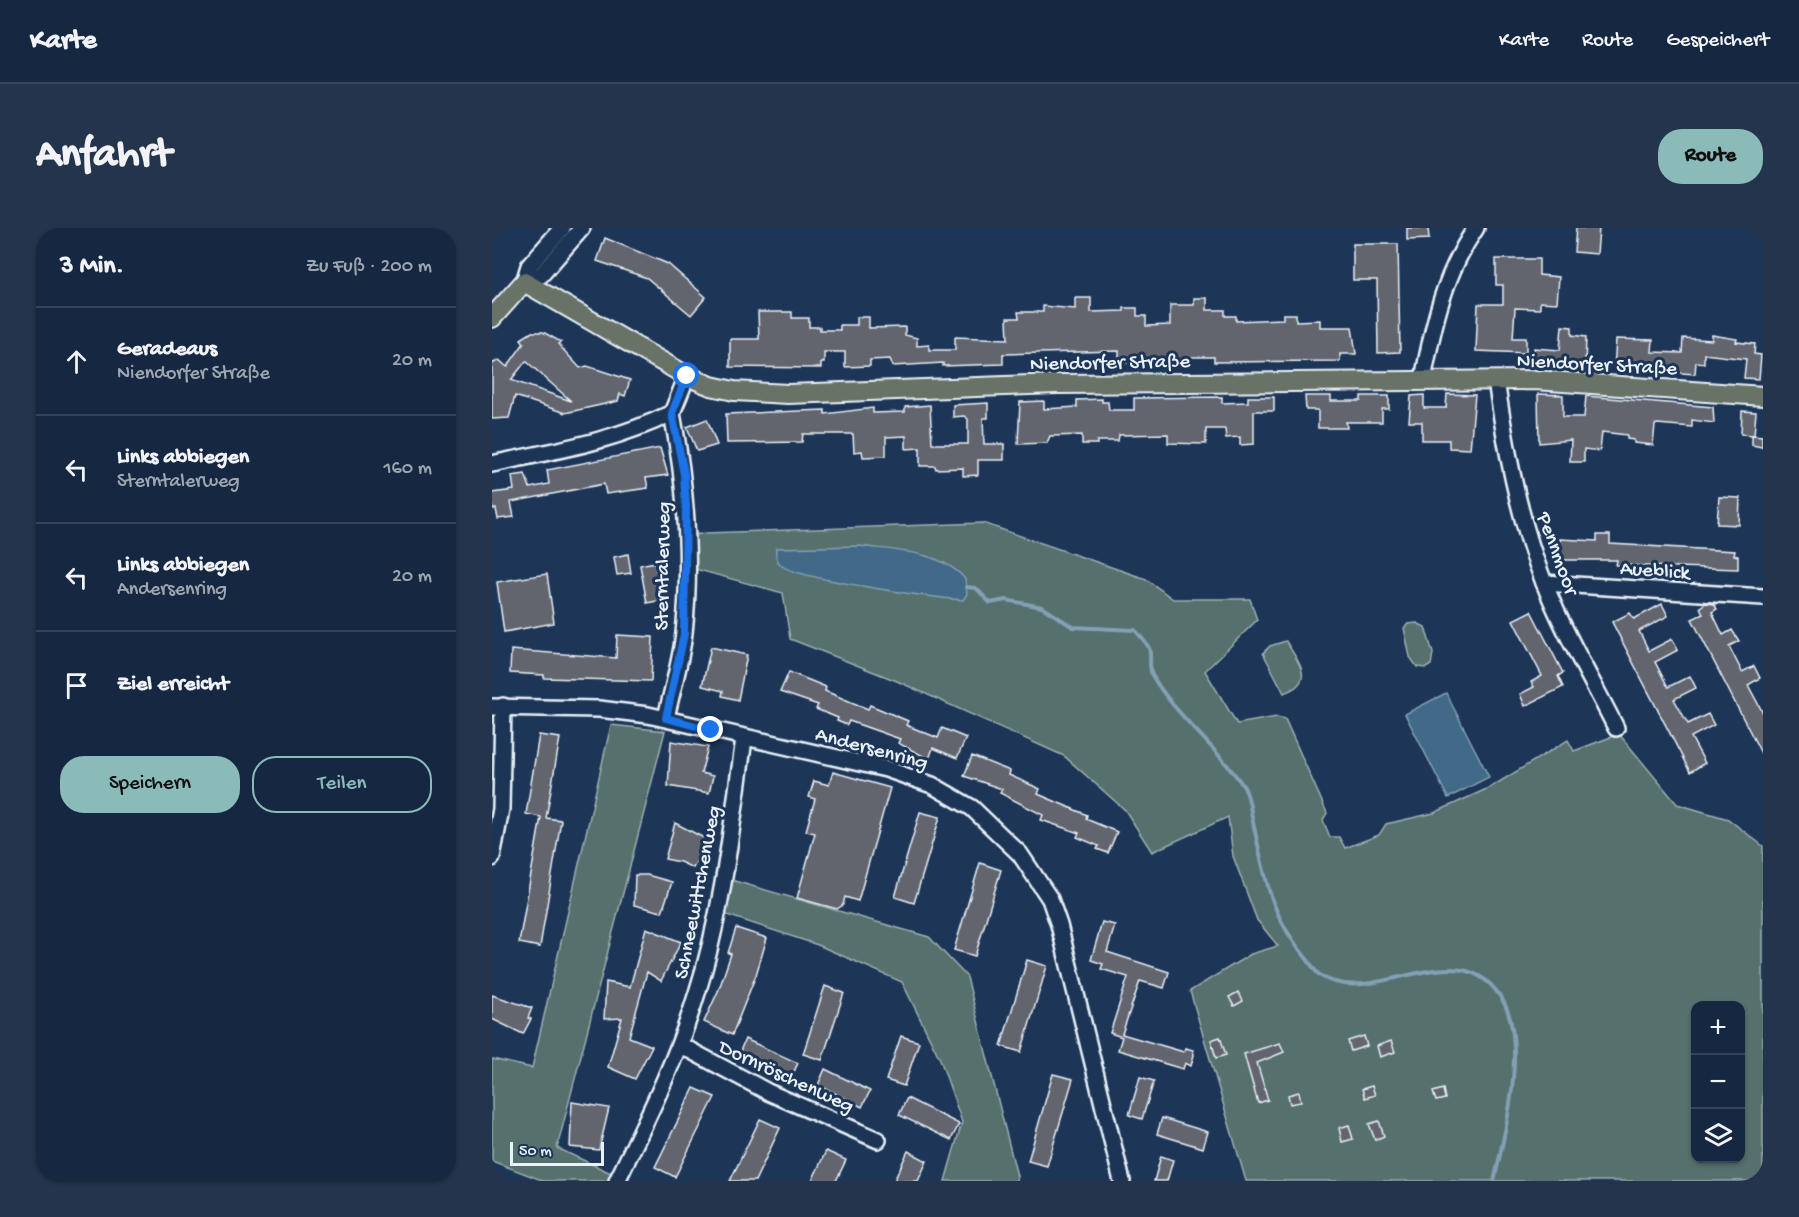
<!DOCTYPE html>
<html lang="de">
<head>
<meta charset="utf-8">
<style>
	body { margin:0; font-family:"Gochi Hand",sans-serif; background:#23344c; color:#f1f3f6 }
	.controls { position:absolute; right:18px; bottom:18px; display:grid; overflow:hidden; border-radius:12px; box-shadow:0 2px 4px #0004 }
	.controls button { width:54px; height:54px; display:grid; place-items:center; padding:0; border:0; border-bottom:2px solid #35445a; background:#162841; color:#f1f3f6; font:30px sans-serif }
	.scale { position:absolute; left:18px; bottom:15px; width:94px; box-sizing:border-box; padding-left:6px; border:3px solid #e8f1f8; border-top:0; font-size:16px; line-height:21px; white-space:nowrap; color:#e8f1f8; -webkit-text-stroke:4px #1d3557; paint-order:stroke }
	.stop { position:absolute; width:18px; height:18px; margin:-14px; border:4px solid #1a73e8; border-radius:50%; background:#fff }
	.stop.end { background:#1a73e8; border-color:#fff; box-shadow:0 2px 6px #0008 }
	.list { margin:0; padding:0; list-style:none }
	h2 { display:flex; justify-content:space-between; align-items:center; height:78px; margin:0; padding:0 24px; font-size:26px }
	h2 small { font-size:20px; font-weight:400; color:#9ea6b1 }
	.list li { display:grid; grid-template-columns:39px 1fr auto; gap:18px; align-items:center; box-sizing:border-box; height:108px; padding:0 24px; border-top:2px solid #35445a }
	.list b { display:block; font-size:22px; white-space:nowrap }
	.list p { margin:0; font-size:20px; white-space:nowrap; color:#9ea6b1 }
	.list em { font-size:20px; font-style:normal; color:#9ea6b1 }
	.actions { display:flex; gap:12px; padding:18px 24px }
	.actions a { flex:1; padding:14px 0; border:2px solid #8bbbb9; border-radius:24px; text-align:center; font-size:21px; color:#8bbbb9 }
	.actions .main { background:#8bbbb9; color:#111 }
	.icon { flex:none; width:33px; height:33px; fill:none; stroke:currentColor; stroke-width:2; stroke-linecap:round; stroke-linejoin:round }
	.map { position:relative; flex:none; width:1271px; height:953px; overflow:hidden; border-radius:24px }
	header { display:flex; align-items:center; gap:36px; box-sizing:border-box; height:84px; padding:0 30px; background:#162841; border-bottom:2px solid #35445a }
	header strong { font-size:28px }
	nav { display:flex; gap:33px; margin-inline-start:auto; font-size:21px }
	.intro { display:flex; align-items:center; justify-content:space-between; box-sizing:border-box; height:144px; padding:0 36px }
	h1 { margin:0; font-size:42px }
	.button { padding:15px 27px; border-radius:24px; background:#8bbbb9; color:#111; font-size:21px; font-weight:700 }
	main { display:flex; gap:36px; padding:0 36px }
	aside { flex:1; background:#162841; border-radius:24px; box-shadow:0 2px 4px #0004 }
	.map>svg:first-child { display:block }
</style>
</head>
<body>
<header>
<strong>Karte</strong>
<nav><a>Karte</a><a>Route</a><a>Gespeichert</a></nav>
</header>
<div class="intro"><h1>Anfahrt</h1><a class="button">Route</a></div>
<main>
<aside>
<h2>3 Min.<small>Zu Fuß · 200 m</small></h2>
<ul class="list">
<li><svg class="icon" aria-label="ahead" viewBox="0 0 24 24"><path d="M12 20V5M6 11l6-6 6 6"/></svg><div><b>Geradeaus</b><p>Niendorfer Straße</p></div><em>20 m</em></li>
<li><svg class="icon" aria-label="left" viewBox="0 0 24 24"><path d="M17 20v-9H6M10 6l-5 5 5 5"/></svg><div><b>Links abbiegen</b><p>Sterntalerweg</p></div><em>160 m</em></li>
<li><svg class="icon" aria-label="left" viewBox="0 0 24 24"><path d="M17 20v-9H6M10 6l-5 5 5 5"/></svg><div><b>Links abbiegen</b><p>Andersenring</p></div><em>20 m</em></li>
<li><svg class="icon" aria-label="arrive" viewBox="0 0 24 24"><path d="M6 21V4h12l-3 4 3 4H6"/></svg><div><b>Ziel erreicht</b></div></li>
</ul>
<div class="actions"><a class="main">Speichern</a><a>Teilen</a></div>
</aside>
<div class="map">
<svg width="1271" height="953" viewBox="0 0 1271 953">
	<rect width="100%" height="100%" fill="#1d3557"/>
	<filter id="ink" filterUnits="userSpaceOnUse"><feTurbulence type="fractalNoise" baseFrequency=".0167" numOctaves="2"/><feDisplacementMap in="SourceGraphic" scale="12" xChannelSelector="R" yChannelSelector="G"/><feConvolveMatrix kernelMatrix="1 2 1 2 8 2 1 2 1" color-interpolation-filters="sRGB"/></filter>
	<g filter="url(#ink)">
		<g fill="#54706d" stroke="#9eb0b2" stroke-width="1.5" fill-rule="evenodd">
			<path d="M491 295 654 351 681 371H758L765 392 713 443 745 496 785 489 793 491 835 585 831 592 838 609H847L853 620 887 607 894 596 942 585 999 559 1076 512 1082 523 1127 506 1185 576 1236 591 1271 618V953H754L698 763 759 726 786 718 765 692 741 628 736 589 660 624 633 582 572 528 405 453 298 411 291 365 203 341V307L214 305ZM1204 778H1248V930H1204Z"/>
			<path d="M925 395 933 399 941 425 939 437 934 440 925 439 918 429 912 400 916 396Z"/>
			<path d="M794 413C806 435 825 453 792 465L771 425 778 418Z"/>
			<path d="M119 497 173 503 65 920 136 953H52L0 933V831L40 840Z"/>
			<path d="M239 652 437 709 475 749 525 948 524 953H453L470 894 448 831 410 754 326 717 232 686Z"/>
		</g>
		<g fill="#406a88" stroke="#83a0b5" stroke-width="1.5">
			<path d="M368 318C402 323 448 322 473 351L475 366 471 372C445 370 303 351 289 337 283 332 283 326 284 320Z"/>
			<path d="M954 465 997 549 956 570 913 486Z"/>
		</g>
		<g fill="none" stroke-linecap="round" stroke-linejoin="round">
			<path stroke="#83a0b5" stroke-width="4" d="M474 359 484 360 498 375 514 372 550 379 581 399 643 402C647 407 654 414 657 420 660 428 656 439 660 447 681 485 727 521 752 559 758 569 759 587 762 599 774 652 778 688 815 731 819 736 824 745 829 748 883 782 971 697 1012 775 1035 818 1013 907 1002 953"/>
		</g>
		<g fill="#64656e" stroke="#e8f1f8" stroke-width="1.5" fill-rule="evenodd">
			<path d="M915 0H936L937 11 915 12Z"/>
			<path d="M1084 0H1107L1105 26 1082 24Z"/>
			<path d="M113 10 176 36 214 69 199 87 155 50 105 33Z"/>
			<path d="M861 16H906L908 124 886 125 885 52H861Z"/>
			<path d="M1004 31H1047V47L1067 49 1065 75 1048 74V81L1023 80 1021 110H1034V125L984 123 986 76H1011V57H1004Z"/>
			<path d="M583 70H599V84L632 83V80H645V88H654V98L678 97V77H702V70H715V82H733V88H744V93L791 91V86H804V93L828 92V99H860L864 126H848V133L722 134V129H699V134L627 135V123L511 126V136L451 138V135L401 138 398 131 378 132V138L353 139V124H332V135H329V140L238 139V111H267L266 84H300V90H317V99H328V102H348V97H365V89H377V100L413 99V107L425 110V118L437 117V122H463V109L516 111 515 90H527L526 84H551V78L583 81Z"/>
			<path d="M1070 98 1080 99V107L1094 109 1093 139 1041 136 1042 120 1068 122Z"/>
			<path d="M40 104H51L69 114 66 116 88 140 95 138 138 152 133 168 128 166 126 173 73 185 23 168 17 190 0 191V136L7 132 15 139 32 115 29 111ZM34 133 79 173 19 152Z"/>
			<path d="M1220 107 1245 111 1244 114 1263 116 1262 126 1269 127 1267 151 1252 150 1254 131 1212 126V135L1204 134 1203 146 1122 140 1124 111 1161 112 1160 124 1190 125 1191 110 1220 112Z"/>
			<path d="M955 166 983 167 978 221 957 220V212H930V194H917L919 168 932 167V180H954Z"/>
			<path d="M1046 166 1071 167V189H1092L1094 168 1221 179 1222 195 1200 192V199L1165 196 1163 197 1161 217 1142 215V212L1135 211V207L1110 204 1108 223 1092 221V234H1078L1079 212 1047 215Z"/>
			<path d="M813 168H839V173H869V168H897V181H890V194H854L855 200H826V182H814Z"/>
			<path d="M730 169V175L756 174V169H782V183H762V216L748 217V209L734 210 733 201H714V216L676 215V206L627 207 626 213H605V216H590V207L558 208 555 215 526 216 528 174 552 173V181L569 180 585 179V172L610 171V174H616L617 182H642V170Z"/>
			<path d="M496 175V190H491L492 216H512V232H486V247L471 248V240L444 241 443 238H428V220L414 221V208L394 209V228L371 229 370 223 362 224 361 206H311L310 214 235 215 234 186 333 182V186L381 180V185L413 184V179L438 177 440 216H476V191L472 188 461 189V177Z"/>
			<path d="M1250 183 1264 184 1262 207 1249 206Z"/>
			<path d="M215 191 225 217 205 223 195 199Z"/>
			<path d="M1260 207 1270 208V219L1260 217Z"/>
			<path d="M168 220 176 247 154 250 156 260 114 266 112 256 19 274 22 289 6 291 4 281H0V265L22 262 20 248 33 246 38 260 57 256 55 242Z"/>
			<path d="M1227 269 1248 270 1247 297 1225 296Z"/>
			<path d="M1105 307H1118V316L1243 323 1242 327 1246 328V341L1124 337 1125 332H1067L1068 311 1105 313Z"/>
			<path d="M136 326 139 345 125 347 122 329Z"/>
			<path d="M163 334 170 372 155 375 148 337Z"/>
			<path d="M55 346 62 395 12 404 5 354Z"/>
			<path d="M1214 375 1222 376 1225 381 1220 384 1231 407 1240 402 1247 413 1237 418 1250 444 1262 438 1268 450 1256 457 1271 485V529L1200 391 1211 386 1208 379Z"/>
			<path d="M1170 376 1176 388 1147 403 1157 423 1180 411 1186 422 1163 434 1176 459 1198 448 1204 460 1182 471 1196 496 1216 486 1222 497 1199 509 1213 535 1198 544 1120 394 1138 385 1142 391Z"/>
			<path d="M1039 383 1071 445 1066 448 1071 459 1033 478 1028 466 1042 459 1039 454 1050 448 1021 392Z"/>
			<path d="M125 407 161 409 159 453 52 450V447L18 445 19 422 124 430Z"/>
			<path d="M219 419 255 427 246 472 230 468 231 463 210 458Z"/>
			<path d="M297 444 334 459 333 463 376 481 378 477 416 493 414 497 446 510 450 500 474 510 465 530 441 520 437 531 406 515 408 511 357 493 355 497 345 493 346 490 324 481 326 477 288 464Z"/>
			<path d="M47 507 68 510 54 590 69 592 48 719 27 715 49 589 34 586Z"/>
			<path d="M179 513 216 519 209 545 221 548 217 565 176 558Z"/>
			<path d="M480 528 518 543 517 547 548 561 546 566 595 587 594 591 625 604 616 625 605 621 607 618 585 609 587 605 549 592 551 587 508 565 510 561 472 548Z"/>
			<path d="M341 544 398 560 366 673 353 669 351 677 345 681 305 670 323 605 314 603 323 571 317 569 322 553 337 557Z"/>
			<path d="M428 584 448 589 422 675 403 669Z"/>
			<path d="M183 595 216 612 201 640 188 634 173 631Z"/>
			<path d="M488 635 509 642 483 728 462 722Z"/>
			<path d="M143 647H155L180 654 170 684 142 677Z"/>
			<path d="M610 694 623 697 615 724 677 744 672 760 648 753 630 806 692 824 694 820 701 822 702 827 699 838 693 835 691 841 626 822 630 809 618 805 636 749 609 741 611 736 599 732Z"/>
			<path d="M154 700 189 714 169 753 155 744 137 809 160 818 143 851 116 839 130 790 112 791 114 754 138 759Z"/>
			<path d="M244 700 275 710 264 747 240 807 212 794 227 761 239 726 236 725Z"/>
			<path d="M535 732 555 738 529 824 509 818Z"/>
			<path d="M333 758 352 765 330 832 311 826Z"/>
			<path d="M746 764 751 773 742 778 737 769Z"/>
			<path d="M0 767 40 780 36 790 39 791 31 806 0 791Z"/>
			<path d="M409 808 427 814 412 858 394 852Z"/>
			<path d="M872 808 875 818 859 823 856 813Z"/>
			<path d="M728 809 734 827 724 830 719 812Z"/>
			<path d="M253 811 306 835 298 852 246 828Z"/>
			<path d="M899 813 903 824 888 829 885 818Z"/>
			<path d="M788 815 792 824 765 835 776 872 766 875 752 826Z"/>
			<path d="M333 841 378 863 370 879 326 857Z"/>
			<path d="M561 846 581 851 555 938 536 933Z"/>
			<path d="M648 849 662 853 650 891 637 887Z"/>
			<path d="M880 858 883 867 873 870 870 861Z"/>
			<path d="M202 860 223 869 183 949 163 939Z"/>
			<path d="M951 861 953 871 944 873 941 864Z"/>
			<path d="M807 864 809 874 798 876 796 867Z"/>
			<path d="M415 870 467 896 459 912 407 887Z"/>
			<path d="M80 874 117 880 107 922 78 919Z"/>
			<path d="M670 890 716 904 711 920 665 906Z"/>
			<path d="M268 891 288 900 263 953H238Z"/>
			<path d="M887 893 892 908 883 912 877 896Z"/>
			<path d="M857 897 861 911 850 914 847 900Z"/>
			<path d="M334 923 354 932 344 953H320Z"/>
			<path d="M416 923 435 933 426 953H402Z"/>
			<path d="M669 928 681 932 675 953H662Z"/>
		</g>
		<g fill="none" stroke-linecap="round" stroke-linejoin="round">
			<g stroke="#e8f1f8" stroke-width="20">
				<g id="minor">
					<path d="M32 54 49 47 90 0"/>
					<path d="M32 54 37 38 70 0"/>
					<path d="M931 152C941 97 952 46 984 0"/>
					<path d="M1004 152C1014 220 1026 288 1051 352 1071 403 1100 452 1124 500"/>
					<path d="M0 236C65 222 120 214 180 185L195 148"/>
					<path d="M1052 355 1271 369"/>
					<path d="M0 479 107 481 156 487 394 541 440 557 480 580 528 626 558 671 567 697 630 953"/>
					<path d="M174 490C180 462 189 433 192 405 200 331 194 258 180 185"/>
					<path d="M0 630 9 581 11 478"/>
					<path d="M188 817 276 864 386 912"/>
					<path d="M125 953C155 891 185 831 205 765 231 683 240 596 252 511"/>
				</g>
			</g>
			<g stroke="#e8f1f8" stroke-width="22">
				<path id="major" d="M0 90 32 54 195 148 219 158 242 163 296 166 566 156 1043 152 1271 168"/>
			</g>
			<use href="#minor" stroke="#1d3557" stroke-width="15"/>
			<use href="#major" stroke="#697266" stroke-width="18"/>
		</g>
	</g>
	<g fill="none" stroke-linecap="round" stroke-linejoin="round" filter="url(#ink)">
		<path stroke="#1a73e8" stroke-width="8" d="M195 148 180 185 192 246 194 279 192 406 174 490 219 502"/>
	</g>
	<g text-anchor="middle" stroke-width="6" stroke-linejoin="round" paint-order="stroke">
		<g font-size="21" fill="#e8f1f8" stroke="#1d3557">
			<text transform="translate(618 133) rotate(-1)" y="7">Niendorfer Straße</text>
			<text transform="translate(1105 135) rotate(3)" y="7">Niendorfer Straße</text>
			<text transform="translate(1067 325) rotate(70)" y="7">Pennmoor</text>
			<text transform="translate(169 338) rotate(-89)" y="7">Sterntalerweg</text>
			<text transform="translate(1163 341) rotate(4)" y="7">Aueblick</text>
			<text transform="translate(380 519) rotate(15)" y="7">Andersenring</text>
			<text transform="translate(204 664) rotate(-79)" y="7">Schneewittchenweg</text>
			<text transform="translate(295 847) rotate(25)" y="7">Dornröschenweg</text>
		</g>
	</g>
</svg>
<div class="controls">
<button>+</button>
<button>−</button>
<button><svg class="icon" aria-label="layers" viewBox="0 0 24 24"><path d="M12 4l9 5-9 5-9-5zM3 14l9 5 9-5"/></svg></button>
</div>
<div class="scale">50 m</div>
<div class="stop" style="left:195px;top:148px"></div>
<div class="stop end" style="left:219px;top:502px"></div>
</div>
</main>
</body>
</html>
